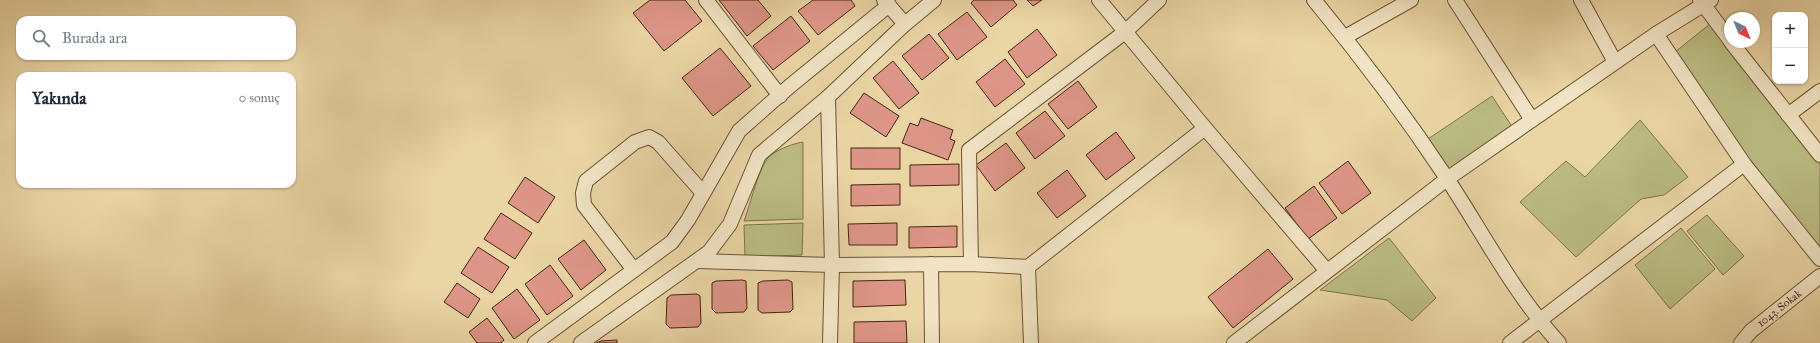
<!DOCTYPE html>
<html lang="tr">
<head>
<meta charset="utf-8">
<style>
	body { margin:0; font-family:"IM FELL Great Primer",serif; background:#f2f2f3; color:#1f2937 }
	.controls { position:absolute; right:12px; top:12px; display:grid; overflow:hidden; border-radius:8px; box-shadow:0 1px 3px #0004 }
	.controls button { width:36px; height:36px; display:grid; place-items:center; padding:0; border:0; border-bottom:1px solid #e0e1e3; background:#fff; color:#1f2937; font:20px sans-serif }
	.compass { position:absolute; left:1724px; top:12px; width:36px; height:36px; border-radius:50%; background:#fff; box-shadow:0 1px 3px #0004; rotate:137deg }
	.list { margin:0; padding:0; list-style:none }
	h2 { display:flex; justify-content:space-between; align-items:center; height:52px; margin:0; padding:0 16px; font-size:17px }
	h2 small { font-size:13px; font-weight:400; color:#747a83 }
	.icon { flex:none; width:22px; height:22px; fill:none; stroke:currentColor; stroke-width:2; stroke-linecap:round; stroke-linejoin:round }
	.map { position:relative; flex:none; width:1820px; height:343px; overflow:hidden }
	.search { position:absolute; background:#fff; box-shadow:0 1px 3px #0004; left:16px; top:16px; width:280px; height:44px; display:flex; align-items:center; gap:10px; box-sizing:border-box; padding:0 14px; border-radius:12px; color:#747a83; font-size:15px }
	.panel { position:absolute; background:#fff; box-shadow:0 1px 3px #0004; left:16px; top:72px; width:280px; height:116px; border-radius:12px }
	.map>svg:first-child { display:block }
</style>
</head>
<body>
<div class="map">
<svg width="1820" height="343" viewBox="0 0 1820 343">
	<rect width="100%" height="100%" fill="#ead5a5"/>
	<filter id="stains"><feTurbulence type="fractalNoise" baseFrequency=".005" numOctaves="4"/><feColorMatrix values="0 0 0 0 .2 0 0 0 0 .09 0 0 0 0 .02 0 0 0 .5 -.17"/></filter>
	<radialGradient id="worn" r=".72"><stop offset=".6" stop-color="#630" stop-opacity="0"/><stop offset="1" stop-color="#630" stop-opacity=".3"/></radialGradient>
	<g fill="#babc83" stroke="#807248">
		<path d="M1710 24 1820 161V253L1748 160 1675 52Z"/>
		<path d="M1492 96 1513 128 1448 175 1425 141Z"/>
		<path d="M1640 120 1688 177 1664 195 1641 199 1576 257 1520 202 1566 161 1585 177Z"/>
		<path d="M803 142V219L744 221C750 206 759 164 771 155 781 148 792 144 803 142Z"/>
		<path d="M1707 215 1744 256 1723 275 1687 231Z"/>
		<path d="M803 223 802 255 745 257 744 225Z"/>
		<path d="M1681 228 1715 269 1670 309 1635 265Z"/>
		<path d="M1389 238 1436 298 1412 321 1387 300 1320 290Z"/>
	</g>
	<g fill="#dd9587" stroke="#45280c">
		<path d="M650 0H685L702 21 664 51 633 13Z"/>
		<path d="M719 0H758L771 16 747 36Z"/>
		<path d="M813 0H851L855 6 818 35 798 11Z"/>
		<path d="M974 0H1013L1017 5 991 27 971 3Z"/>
		<path d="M1027 0H1042L1033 6Z"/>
		<path d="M967 12 987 37 957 60 938 34Z"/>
		<path d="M791 16 810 41 773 70 753 46Z"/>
		<path d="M1037 29 1057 55 1027 78 1008 52Z"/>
		<path d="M929 34 949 58 922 80 902 56Z"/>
		<path d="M720 48 751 86 713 116 682 78Z"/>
		<path d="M1005 59 1025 84 995 107 976 82Z"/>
		<path d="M893 61 919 93 899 109 873 78Z"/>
		<path d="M1078 81 1097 107 1068 129 1048 104Z"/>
		<path d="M864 93 899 116 886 137 850 113Z"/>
		<path d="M1045 111 1065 136 1035 159 1016 133Z"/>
		<path d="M921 118 953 130 950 139 955 141 948 160 902 143 910 123 918 126Z"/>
		<path d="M1116 132 1135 158 1106 180 1086 155Z"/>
		<path d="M1006 143 1025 168 995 191 976 165Z"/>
		<rect x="851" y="148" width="49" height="21"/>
		<path d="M1348 161 1371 193 1342 214 1319 183Z"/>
		<path d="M959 164V185L910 186V165Z"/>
		<path d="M1067 170 1086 196 1057 218 1037 193Z"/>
		<path d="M525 177 555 197 538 223 508 203Z"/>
		<path d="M900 184V205L851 206V185Z"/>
		<path d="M1314 186 1337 218 1308 239 1285 208Z"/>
		<path d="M501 213 532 233 515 259 484 239Z"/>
		<path d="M897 223V245H849L848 224Z"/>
		<path d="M957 226V247L909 248V227Z"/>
		<path d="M584 240 606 270 581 290 558 259Z"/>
		<path d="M478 247 509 267 492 293 461 273Z"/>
		<path d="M1268 249 1293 279 1233 328 1208 297Z"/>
		<path d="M550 265 573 296 547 315 525 284Z"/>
		<path d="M742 280 746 281 747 308 744 312 716 313 712 309V283L716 281Z"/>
		<path d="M788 280 792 282 793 309 790 312 762 313 758 310V283L763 281Z"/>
		<path d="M905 280 906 305 853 307V281Z"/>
		<path d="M457 283 480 299 468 318 444 302Z"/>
		<path d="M517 289 540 320 514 339 492 308Z"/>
		<path d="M697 294 700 296 701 323 698 327 670 328 666 324 667 298 671 295Z"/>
		<path d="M487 318 504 340 501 343H477L469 332Z"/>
		<path d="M906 321 907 343H854V322Z"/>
		<path d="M617 340V343H596L601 341Z"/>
	</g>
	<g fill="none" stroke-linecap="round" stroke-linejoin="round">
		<g stroke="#6e5332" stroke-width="16">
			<g id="minor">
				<path d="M706 0 780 96"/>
				<path d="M884 0 905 24"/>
				<path d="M1099 0 1205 128 1327 271"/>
				<path d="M1314 0C1362 58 1407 118 1448 180 1484 235 1515 295 1559 343"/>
				<path d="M1455 0 1532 120"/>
				<path d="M1581 0 1615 62"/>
				<path d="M1700 0 1730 40"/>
				<path d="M1656 34 1744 164 1820 259"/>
				<path d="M1345 37 1411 0"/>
				<path d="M1731 42 1820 155"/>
				<path d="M828 97 832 265 830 343"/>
				<path d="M1788 115 1820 91"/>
				<path d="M697 261 832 265 971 264 1028 267"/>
				<path d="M931 264 932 343"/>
				<path d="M971 264 969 150 1125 32 1159 0"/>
				<path d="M634 270 584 205 583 193 586 181 635 142 649 137 658 142 703 193"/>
				<path d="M535 343 672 242 688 220 739 131 790 86 889 5"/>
				<path d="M581 343 709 252 730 224 759 155 828 97 905 24 934 0"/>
				<path d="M1031 343 1028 267 1205 128"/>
				<path d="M1234 343 1447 179 1656 34 1711 0"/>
				<path d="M1510 343 1744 164"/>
				<path d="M1741 343 1751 331 1820 276"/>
			</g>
		</g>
		<use href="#minor" stroke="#f1e4c4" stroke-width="14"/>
	</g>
	<g text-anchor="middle" stroke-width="3" stroke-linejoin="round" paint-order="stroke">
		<g font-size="11" fill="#45280c" stroke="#f1e4c4">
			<text transform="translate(1779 308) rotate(-38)" y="4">1043. Sokak</text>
		</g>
	</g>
	<rect width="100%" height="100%" filter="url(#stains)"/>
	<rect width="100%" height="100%" fill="url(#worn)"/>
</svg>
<div class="controls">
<button>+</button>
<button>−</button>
</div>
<svg class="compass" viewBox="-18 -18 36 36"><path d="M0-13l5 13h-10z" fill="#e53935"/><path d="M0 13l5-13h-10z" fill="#747a83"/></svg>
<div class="search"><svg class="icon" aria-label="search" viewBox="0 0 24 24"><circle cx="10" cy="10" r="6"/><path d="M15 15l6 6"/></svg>Burada ara</div>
<section class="panel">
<h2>Yakında<small>0 sonuç</small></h2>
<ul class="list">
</ul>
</section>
</div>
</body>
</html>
